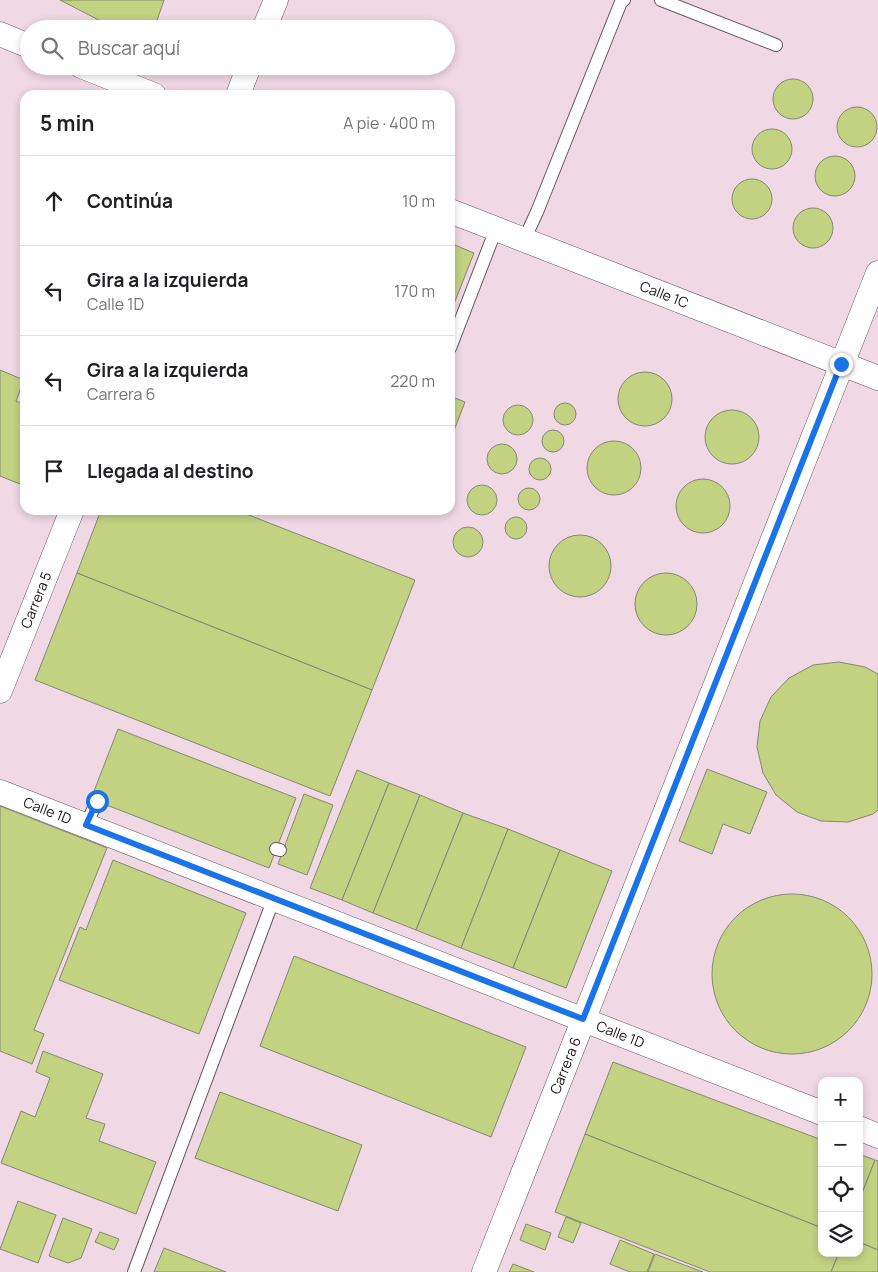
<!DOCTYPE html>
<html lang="es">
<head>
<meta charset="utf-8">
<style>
	body { margin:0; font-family:Manrope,sans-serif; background:#f2f2f2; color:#202124 }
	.controls { position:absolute; right:15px; bottom:15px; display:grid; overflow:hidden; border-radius:10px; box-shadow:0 2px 8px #0003 }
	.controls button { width:45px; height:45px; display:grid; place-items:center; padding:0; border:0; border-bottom:1px solid #e0e0e0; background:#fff; color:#202124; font:25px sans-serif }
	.stop { position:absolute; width:15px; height:15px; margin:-11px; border:4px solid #1a73e8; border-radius:50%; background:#fff }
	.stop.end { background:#1a73e8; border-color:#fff; box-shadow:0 1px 5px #0008 }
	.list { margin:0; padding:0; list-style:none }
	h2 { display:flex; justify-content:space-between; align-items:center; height:65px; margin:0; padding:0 20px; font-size:21px }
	h2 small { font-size:16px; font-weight:400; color:#757577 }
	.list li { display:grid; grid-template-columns:32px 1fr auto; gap:15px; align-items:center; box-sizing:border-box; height:90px; padding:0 20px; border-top:1px solid #e0e0e0 }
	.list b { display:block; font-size:19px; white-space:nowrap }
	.list p { margin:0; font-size:16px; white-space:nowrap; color:#757577 }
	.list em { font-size:16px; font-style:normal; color:#757577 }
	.icon { flex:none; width:28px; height:28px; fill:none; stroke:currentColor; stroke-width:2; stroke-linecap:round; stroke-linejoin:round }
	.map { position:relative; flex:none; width:878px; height:1272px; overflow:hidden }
	.search { position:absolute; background:#fff; box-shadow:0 2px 8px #0003; left:20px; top:20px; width:435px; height:55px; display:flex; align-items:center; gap:12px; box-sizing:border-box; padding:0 18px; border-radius:28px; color:#757577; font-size:19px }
	.panel { position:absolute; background:#fff; box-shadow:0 2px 8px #0003; left:20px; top:90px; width:435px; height:425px; border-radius:15px }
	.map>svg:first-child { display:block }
</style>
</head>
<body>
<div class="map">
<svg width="878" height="1272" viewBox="0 0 878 1272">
	<rect width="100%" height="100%" fill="#f0d8e5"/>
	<g fill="#c2d280" stroke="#848873">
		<path d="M60 0H164L154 29H116Z"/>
		<circle cx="793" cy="99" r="20"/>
		<circle cx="857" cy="127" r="20"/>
		<circle cx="772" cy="149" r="20"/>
		<circle cx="835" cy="176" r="20"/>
		<circle cx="752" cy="199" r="20"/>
		<circle cx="813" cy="228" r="20"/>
		<path d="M450 243 474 253 450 314Z"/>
		<path d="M0 370 24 380 16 401 25 405V486L0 476Z"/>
		<circle cx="645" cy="399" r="27"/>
		<path d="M450 396 465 402 450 441Z"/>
		<circle cx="565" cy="414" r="11"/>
		<circle cx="518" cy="420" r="15"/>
		<circle cx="732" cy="437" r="27"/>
		<circle cx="553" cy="441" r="11"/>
		<circle cx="614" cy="468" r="27"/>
		<circle cx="502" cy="459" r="15"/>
		<circle cx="540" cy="469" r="11"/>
		<circle cx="703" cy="506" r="27"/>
		<circle cx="482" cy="500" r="15"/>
		<circle cx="529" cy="499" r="11"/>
		<path d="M101 510H236L415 580 372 690 77 573Z"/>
		<circle cx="516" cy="528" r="11"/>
		<circle cx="468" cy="542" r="15"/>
		<circle cx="580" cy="566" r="31"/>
		<path d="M77 573 372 690 330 796 35 680Z"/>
		<circle cx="666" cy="604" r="31"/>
		<path d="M839 662 865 667 878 674V810L873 814 848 822 821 821 797 812 776 795 763 773 757 747 760 721 771 697 789 678 813 665Z"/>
		<path d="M118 729 296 798 269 868 91 799Z"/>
		<path d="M707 769 767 792 750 834 723 824 712 854 679 841Z"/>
		<path d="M357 770 389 783 342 900 310 888Z"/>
		<path d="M389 783 420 795 373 913 342 900Z"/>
		<path d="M304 794 333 805 307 875 278 864Z"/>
		<path d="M420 795 463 813 416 930 373 913Z"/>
		<path d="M0 806 107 848 34 1030 44 1034 32 1064 0 1051Z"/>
		<path d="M463 813 508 829 461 948 416 930Z"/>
		<path d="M508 829 560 850 513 968 461 948Z"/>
		<path d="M560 850 612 871 566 988 513 968Z"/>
		<path d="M113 860 246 913 199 1034 59 980 80 927 86 930Z"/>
		<circle cx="792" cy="974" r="80"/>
		<path d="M294 956 526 1047 491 1137 260 1046Z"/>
		<path d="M43 1051 103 1074 86 1118 105 1124 99 1141 156 1162 136 1214 1 1163 21 1111 35 1117 50 1078 36 1072Z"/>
		<path d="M613 1062 822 1140V1228L585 1134Z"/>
		<path d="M220 1092 362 1145 338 1211 195 1158Z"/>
		<path d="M585 1134 822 1228V1253H839L831 1272H710L555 1212Z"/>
		<path d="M859 1154 875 1160 859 1201Z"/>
		<path d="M875 1160 878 1161V1250L859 1242V1201Z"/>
		<path d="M18 1201 56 1215 38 1263 0 1249Z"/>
		<path d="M566 1217 581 1223 573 1243 558 1237Z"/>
		<path d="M63 1218 92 1229 81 1258 68 1263 49 1256Z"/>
		<path d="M526 1224 551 1233 545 1250 520 1240Z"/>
		<path d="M100 1232 119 1239 114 1250 95 1242Z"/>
		<path d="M620 1240 654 1254 647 1272H630L610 1264Z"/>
		<path d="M859 1242 878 1250V1272H831L839 1253H859Z"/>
		<path d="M164 1248 226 1272H154Z"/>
		<path d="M655 1254 703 1272H648Z"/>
		<path d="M513 1264 534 1272H509Z"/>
	</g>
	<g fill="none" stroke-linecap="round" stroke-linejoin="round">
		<g stroke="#695560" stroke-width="14">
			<g id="lane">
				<path d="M661 0 776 45"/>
				<path d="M524 240 537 212 621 2 624 0"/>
				<path d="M450 348 496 229"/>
				<path d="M86 825 97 801"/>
				<path d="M276 849 280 850"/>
				<path d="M134 1272 274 898"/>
			</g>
		</g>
		<g stroke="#695560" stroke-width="25">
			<g id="street">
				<path d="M264 29 276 0"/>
				<path d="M0 34 29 46"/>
				<path d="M81 66 154 95"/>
				<path d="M238 95 249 66"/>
				<path id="s1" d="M450 211 878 378"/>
				<path id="s2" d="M0 691 72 510"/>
				<path id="s3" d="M0 792 822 1113"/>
				<path d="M859 1128 878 1136"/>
				<path id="s4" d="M484 1272 878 273"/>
			</g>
		</g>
		<use href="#lane" stroke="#fff" stroke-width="12"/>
		<use href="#street" stroke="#fff" stroke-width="24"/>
	</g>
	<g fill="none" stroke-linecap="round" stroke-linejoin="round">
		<path stroke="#1a73e8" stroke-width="6" d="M97 801 86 825 583 1019 841 364"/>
	</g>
	<g text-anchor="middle" stroke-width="4" stroke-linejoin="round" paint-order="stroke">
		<g font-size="14" fill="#191216" stroke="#f0d8e5">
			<text dy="5" stroke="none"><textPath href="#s1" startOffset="230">Calle 1C</textPath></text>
			<text dy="5" stroke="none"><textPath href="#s2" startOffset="98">Carrera 5</textPath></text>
			<text dy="5" stroke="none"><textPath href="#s3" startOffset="51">Calle 1D</textPath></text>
			<text dy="5" stroke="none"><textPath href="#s3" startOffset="666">Calle 1D</textPath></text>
			<text dy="5" stroke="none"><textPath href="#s4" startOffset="222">Carrera 6</textPath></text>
		</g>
	</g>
</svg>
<div class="controls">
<button>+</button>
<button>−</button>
<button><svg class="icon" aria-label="locate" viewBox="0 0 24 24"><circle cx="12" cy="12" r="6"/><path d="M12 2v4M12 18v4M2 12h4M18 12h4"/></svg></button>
<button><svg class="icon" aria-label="layers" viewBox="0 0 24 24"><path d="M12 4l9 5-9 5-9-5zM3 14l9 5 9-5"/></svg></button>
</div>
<div class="stop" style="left:97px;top:801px"></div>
<div class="stop end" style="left:841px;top:364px"></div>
<div class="search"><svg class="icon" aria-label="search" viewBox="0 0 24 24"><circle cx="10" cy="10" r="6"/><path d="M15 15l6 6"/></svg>Buscar aquí</div>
<section class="panel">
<h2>5 min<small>A pie · 400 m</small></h2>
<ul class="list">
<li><svg class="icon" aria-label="ahead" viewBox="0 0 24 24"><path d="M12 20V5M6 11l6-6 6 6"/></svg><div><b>Continúa</b></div><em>10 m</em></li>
<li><svg class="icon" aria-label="left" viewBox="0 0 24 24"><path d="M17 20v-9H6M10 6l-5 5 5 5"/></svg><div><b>Gira a la izquierda</b><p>Calle 1D</p></div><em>170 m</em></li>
<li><svg class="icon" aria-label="left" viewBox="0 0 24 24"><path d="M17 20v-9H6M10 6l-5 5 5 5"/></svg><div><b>Gira a la izquierda</b><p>Carrera 6</p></div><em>220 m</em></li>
<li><svg class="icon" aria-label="arrive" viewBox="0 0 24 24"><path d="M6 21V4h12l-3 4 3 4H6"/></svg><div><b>Llegada al destino</b></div></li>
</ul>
</section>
</div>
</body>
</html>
